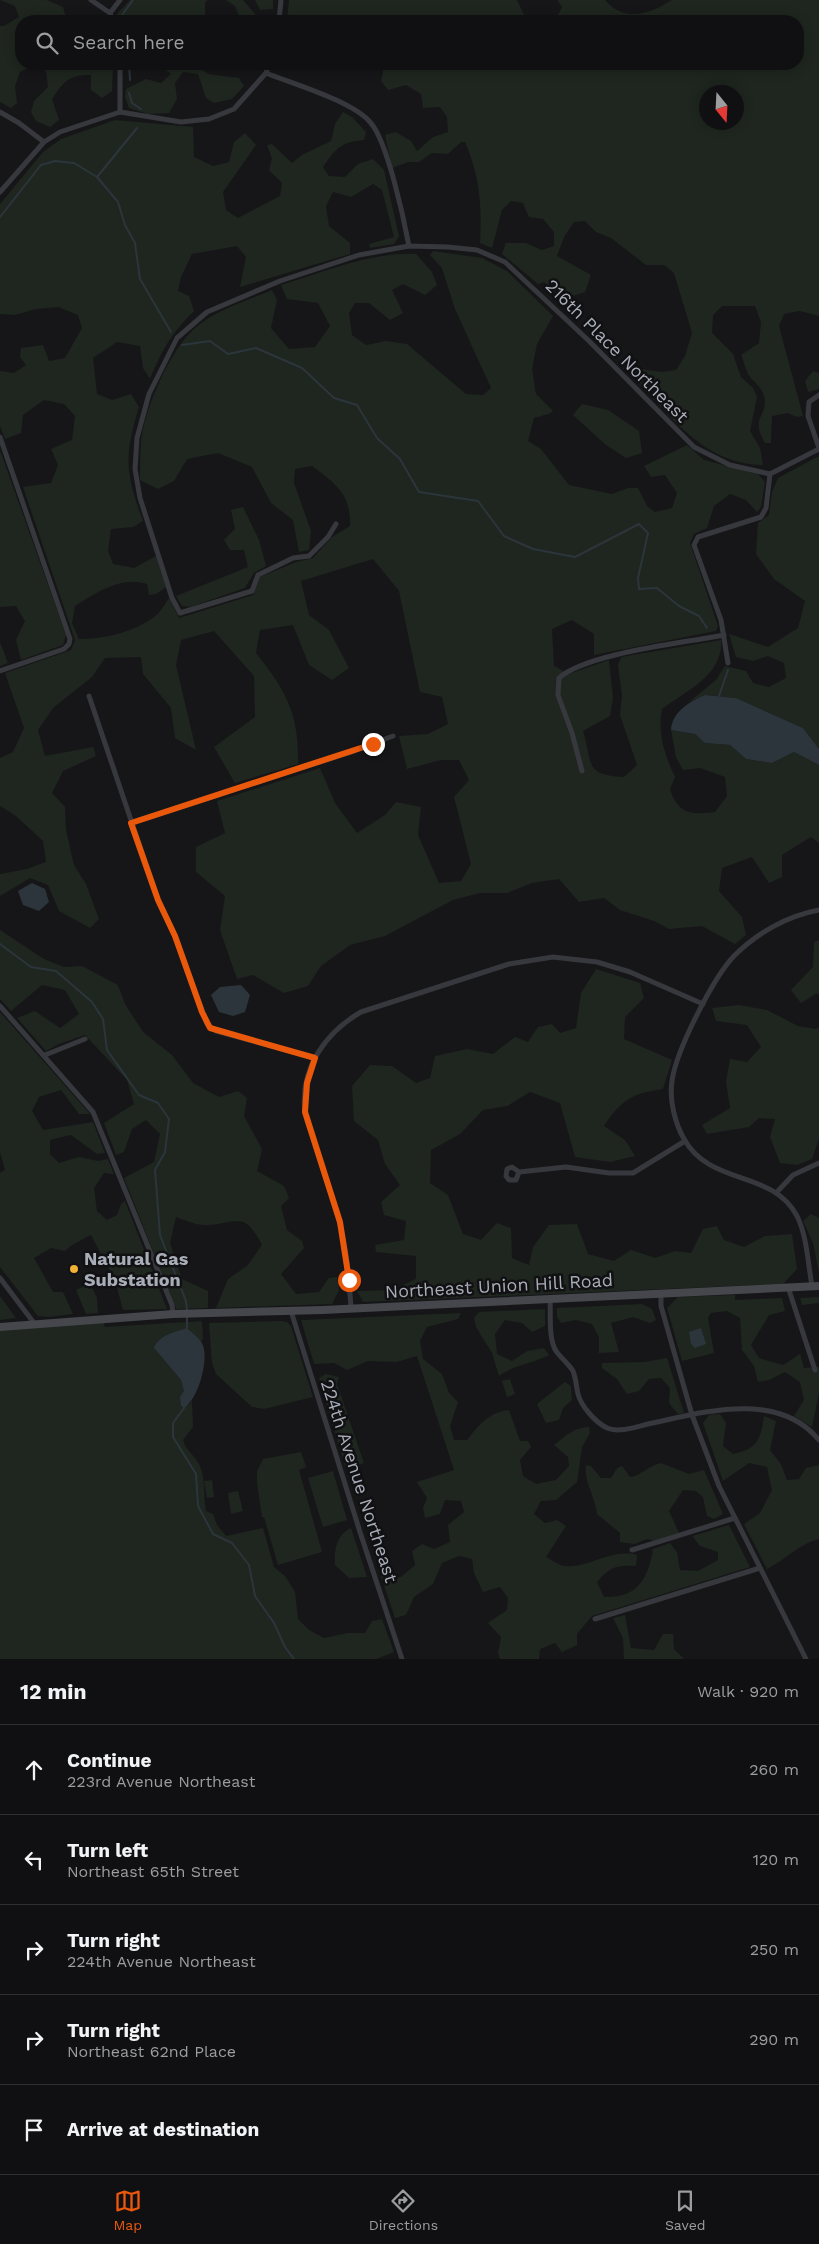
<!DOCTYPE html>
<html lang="en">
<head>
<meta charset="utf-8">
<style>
	body { margin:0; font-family:"Work Sans",sans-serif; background:#19191b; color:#f1f3f6 }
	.compass { position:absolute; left:699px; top:85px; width:45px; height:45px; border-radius:50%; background:#101012; box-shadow:0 2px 12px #0003; rotate:162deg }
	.stop { position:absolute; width:15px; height:15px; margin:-11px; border:4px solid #ea580c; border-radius:50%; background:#fff }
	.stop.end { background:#ea580c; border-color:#fff; box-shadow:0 1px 5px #0008 }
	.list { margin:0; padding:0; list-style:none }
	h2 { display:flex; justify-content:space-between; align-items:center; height:65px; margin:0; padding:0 20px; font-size:21px }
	h2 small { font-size:16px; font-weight:400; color:#9c9d9f }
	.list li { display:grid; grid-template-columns:32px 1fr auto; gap:15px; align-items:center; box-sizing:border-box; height:90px; padding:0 20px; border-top:1px solid #303032 }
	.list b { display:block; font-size:19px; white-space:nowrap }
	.list p { margin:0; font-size:16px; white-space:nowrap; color:#9c9d9f }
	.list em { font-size:16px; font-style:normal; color:#9c9d9f }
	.icon { flex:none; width:28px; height:28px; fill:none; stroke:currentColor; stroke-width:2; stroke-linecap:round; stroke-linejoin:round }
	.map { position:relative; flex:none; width:819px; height:1659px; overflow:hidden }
	.search { position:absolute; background:#101012; box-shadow:0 2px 12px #0003; left:15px; right:15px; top:15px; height:55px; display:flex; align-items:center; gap:12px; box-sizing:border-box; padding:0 18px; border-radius:20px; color:#9c9d9f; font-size:19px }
	.sheet { height:515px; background:#101012 }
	nav { display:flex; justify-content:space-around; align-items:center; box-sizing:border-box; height:70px; border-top:1px solid #303032; background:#101012; font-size:14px; color:#9c9d9f }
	nav a { display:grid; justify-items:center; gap:2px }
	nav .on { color:#ea580c }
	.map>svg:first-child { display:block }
</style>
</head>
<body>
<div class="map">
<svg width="819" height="1659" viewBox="0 0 819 1659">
	<rect width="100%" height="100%" fill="#161618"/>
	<g fill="#1e261f" fill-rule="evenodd">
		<path d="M0 0H47L63 7 67 21H21V64H113L112 91 102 98 91 90V75C70 74 63 82 52 99L59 120 50 127 36 121 31 112 34 101 48 87 46 71 33 65 20 72 15 86 17 103 11 108 0 102V26H4L19 17 15 6Z"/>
		<path d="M130 0H208L205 2V16L208 21H181L175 16 160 19 157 21H118L117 14Z"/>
		<path d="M226 0H243L261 21H241L235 6Z"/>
		<path d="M255 0H273V9L260 10Z"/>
		<path d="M289 0H517L527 21H287Z"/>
		<path d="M557 0H605C624 23 650 14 672 0H819V316L800 311 784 314 779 326 803 416 797 417 788 413 772 416 771 443H765C749 416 769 417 764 396 762 387 753 382 748 374 745 368 744 361 741 355L759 343 761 322 755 306H722L713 315 712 333 733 354 741 377 753 388 757 397 750 431 760 448 763 465C701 464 668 412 628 371L634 368 662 372 676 370 685 356 692 333 674 273 664 265H646L611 238 596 232 585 221 574 222 564 237 557 256 591 275 585 292 566 298 544 282 538 284 502 254 506 243H526L542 250 554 246V232L543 219 529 217 523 203 511 201 502 210 492 248 480 243C482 205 480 177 465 142H461L448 154 432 153 419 162H408L392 168 385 135 396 132 411 141 417 151 433 137 448 132 447 117 440 107 423 108 421 94 406 85 388 90 381 81 384 67 377 64H798V21H555L562 7ZM706 92H736V122H706Z"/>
		<path d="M158 64H194L208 74 239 78 244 86 232 99 214 103 206 98 198 74 183 72 175 83 177 99 169 113 148 114 129 108 125 97 126 89 146 79 161 83 171 74Z"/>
		<path d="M343 112 352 117 366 132 364 140C341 142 336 148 323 167L329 176 345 177 358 164 373 159 384 170 399 236 394 244 370 248 369 244 394 237 382 190 373 184 351 197 333 192 326 206 329 226 350 243V254L240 287 246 257 237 246 192 254 181 277 178 291 189 296 194 311C171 334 162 350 150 379L143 368 140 346 117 342 93 358 97 394 112 400 131 394 139 407C124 457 125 472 143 521L133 527 111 529 108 551 113 564 134 568 156 556 166 587 156 594 149 595 147 584C121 576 98 592 75 606L72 623 79 639C104 639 134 632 154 617 160 613 165 604 169 598L179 618 253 595 260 577 296 562 313 558 332 537 350 526C351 494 336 484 312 466L295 469 294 483 311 531 309 550 299 552 293 520 271 503 252 467 218 453 187 459 174 481 158 489 140 480C140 467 140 454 141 442 144 410 170 350 194 329 215 310 247 301 272 290L277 300 271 328 289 349 315 347 330 326 318 303 287 299 281 285C324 272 370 252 416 254L432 272 437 285 425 295 403 284 392 290 403 313 390 320 369 303H355L349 313 352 335 366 345 386 341 407 344 466 394 483 395 491 388 455 309 442 268 430 255 433 251 482 258 507 271 553 316 537 344 532 369 536 394 553 411 549 414 534 418 528 441 541 449 569 485 612 494 628 488H638L647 506 655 512 672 508 677 493 665 475 651 477 644 466 687 445 704 460 758 474 765 482 761 507 757 512 746 500 730 494 714 506 707 528 694 534 690 543 718 626 716 631 594 655V634L572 620 552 629 554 666 569 674 609 660 613 698 610 716 583 731C593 764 584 775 624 777L637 765 620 715 622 696 618 665 621 657 721 640C724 675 686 691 662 709 657 732 665 756 675 777L670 789C678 814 690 815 715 812L727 796 725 777 700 768 683 770 676 757 671 730 695 734 705 743 730 745 746 759 772 763 794 752 819 765V843L811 837 782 855V877L769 883 752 857 722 868 719 891 742 917 746 935 735 944 702 926 669 929 654 921 620 910 604 898 579 902 559 879 532 883 507 893H480L453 900 385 936 350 945 321 966 308 986 284 993 253 975 237 979 220 930 225 896 196 872V847L225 833 217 801 320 768 335 803 357 833 385 815 396 802 421 807 418 835 439 883 461 881 471 864 454 797 469 780 459 760H441L407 769 399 736 428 734 448 724 442 697 420 692 399 591 373 559 301 581 309 615 329 630 349 668 332 680 309 665 293 625 260 630 256 653C287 692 299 714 298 764L235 783 214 747 255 717 254 676 214 631 181 640 176 665 196 750 175 738 171 708 143 674 141 657 105 658 92 677 53 708 38 730 45 756 93 747 96 756 63 771 52 793 65 807 66 830 74 865 86 884 99 919 90 928 59 911 48 885 30 878 0 896V874L27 869 46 862 43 841 16 816 0 806V758L13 752 24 728 5 673 71 650 75 640 23 487 51 483 58 465 51 449 72 440 75 416 64 404 44 400 23 415 21 433 5 439 0 426V371L14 373 26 365 20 357 21 348 43 345 49 361 65 358 82 328 78 315 58 307 36 309 15 315 0 314V204L43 152 61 139 115 120 193 127 194 157 213 166 229 162 234 142 245 133 256 145 223 192 226 210 238 218 280 196 282 183 269 170 272 159 267 145 272 144 292 163 302 155 331 141 335 124Z"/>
		<path d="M813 371 819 373V389L808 392 805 381Z"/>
		<path d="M582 404 608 410 639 431 642 453 626 458 606 445 573 415Z"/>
		<path d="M0 450 66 635 63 645 21 660 16 640 25 621 16 606 0 607Z"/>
		<path d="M819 456V749L803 728 736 698 705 695 689 702 716 680 725 666 746 671 753 683 769 687 786 678 784 663 768 656 753 661 736 657 729 634 768 647 798 628 805 601 774 579 756 554 758 523 769 515 772 492 778 478Z"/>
		<path d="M243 507 259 540 266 566 254 573 245 588 190 607 182 606 176 596 248 567 244 550H230L224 540 235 529 231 510Z"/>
		<path d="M0 642 8 663 0 666Z"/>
		<path d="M0 930 44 959 64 967 82 966 118 985 125 1004 143 1032 172 1055 193 1083 219 1097 238 1091 247 1098 244 1116 262 1149 257 1171 284 1186 289 1198 281 1206 287 1230 302 1241 304 1248 281 1274 296 1294 319 1292 329 1278 337 1277 339 1290 332 1304 216 1308 228 1279 247 1266 262 1245C243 1209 238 1224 207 1225 197 1226 185 1220 176 1217L170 1243 182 1279 208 1291V1308L176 1309 124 1178 154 1162 160 1134 146 1120 132 1129 124 1152 116 1155 104 1123 134 1104 127 1080 85 1035 59 1044 46 1051 17 1018 35 1011 60 1028 79 1014 65 990 42 985 11 1011 0 999Z"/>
		<path d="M819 940V995L817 993 801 1003 791 990 813 967 814 942Z"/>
		<path d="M596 969 640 983 644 998 625 1017 624 1039 672 1060 663 1089C633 1093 621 1100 604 1126L625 1140 635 1156 610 1162 575 1157 560 1103 530 1092 507 1106 483 1110 460 1134 431 1150 430 1183 448 1195 463 1234 481 1240 497 1223 511 1228 512 1258 529 1265 533 1247 549 1225 577 1224 588 1254 614 1261 631 1250 655 1258 675 1251 691 1253 703 1229 717 1226 724 1240 744 1247 765 1236 792 1234 797 1269 783 1284 363 1302 357 1291 392 1290 416 1279V1256L376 1252 375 1245 404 1240 406 1221 384 1215 381 1202 400 1185 385 1164 378 1140 354 1121 352 1086 370 1065 392 1066 416 1083 430 1078 435 1056 467 1049 493 1054 515 1037 528 1042 538 1027 552 1024 560 1033 576 1028 581 993Z"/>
		<path d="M739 1005 767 1010 798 1026 816 1029 819 1027V1139L812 1159 797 1165 780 1163 770 1137 775 1119 759 1118 749 1127 707 1134 702 1125 730 1108 726 1082 730 1059 747 1062 761 1047 747 1025 716 1021 712 1008Z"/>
		<path d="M0 1012 90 1114H79L61 1090 39 1097 32 1111 43 1130 93 1122 105 1153 97 1154 71 1135 50 1140V1154L59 1163 79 1157 98 1161 108 1159 114 1174 104 1173 94 1188 97 1211 107 1220 117 1215 121 1204 125 1201 167 1309 123 1310 115 1280 91 1235 72 1245 65 1251 51 1248 34 1258 53 1292H63L73 1314 49 1317 38 1316 0 1267V1173L5 1170 0 1152Z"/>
		<path d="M811 1214 819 1218V1273L813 1243 803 1221Z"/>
		<path d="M90 1283 97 1298 98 1313 86 1314 76 1290Z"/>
		<path d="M735 1295V1300L782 1298 785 1311 769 1315 751 1345 759 1358 783 1365 800 1354 804 1368 819 1367V1393L812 1427 794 1416 804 1400 800 1382 785 1372 769 1380 758 1382 754 1366 742 1350 740 1318 727 1311 711 1313 708 1318 714 1353 682 1361 667 1308 678 1297Z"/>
		<path d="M0 1296 16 1318 0 1320Z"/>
		<path d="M819 1297V1303L802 1305 800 1298Z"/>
		<path d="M642 1304 652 1309 656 1320 650 1323 633 1317 611 1323 619 1352 599 1353V1337L592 1324 576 1320 561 1323 557 1317V1308Z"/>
		<path d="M545 1309V1326L532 1332 522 1323 505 1320 495 1334 497 1354 512 1361 527 1351 544 1348 549 1355C532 1364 513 1365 499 1376L492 1353 476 1327 474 1318 479 1312Z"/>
		<path d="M461 1313 458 1319 427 1327 420 1341 423 1359 442 1374 449 1393 458 1402 450 1426 454 1440H467C479 1425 489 1412 509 1410L520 1441H528L531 1447 520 1460 523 1476 536 1484 556 1480 569 1466 568 1457 554 1445C565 1436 575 1427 589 1427L590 1433 582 1447 577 1482 556 1500 541 1501 534 1514 545 1523 557 1520 566 1526 546 1557C552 1560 558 1565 564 1566 589 1569 610 1548 637 1555L636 1566C616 1565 610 1567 597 1582L604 1597C637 1598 648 1580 653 1549L670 1543 677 1552 680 1570 698 1571 718 1560V1552L700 1546 692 1536 729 1525 750 1567 592 1616 577 1634V1645L562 1652 555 1643 540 1649 539 1659H500L498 1653 501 1637 488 1623 507 1610 508 1598 500 1587 483 1592 474 1573 472 1559 459 1556 442 1563 433 1584 414 1597 406 1615 395 1618 381 1576 401 1577 415 1565 412 1551 422 1544 434 1549 450 1542 448 1525 464 1512 461 1501 445 1500 440 1514 425 1518 423 1508 427 1498 417 1482 454 1470 417 1356 397 1362 368 1361 347 1370 334 1363 314 1364 301 1320Z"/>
		<path d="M102 1318 105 1327 202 1321 203 1339 201 1342 187 1328 154 1348 181 1380 189 1405 192 1400 193 1427 183 1440C186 1451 194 1455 199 1464 206 1478 203 1495 206 1511L213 1514 217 1525 226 1536 263 1528 274 1567 285 1576 295 1592 298 1619 309 1630 324 1638 348 1633H365L372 1621 382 1619 394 1652 376 1659H0V1327Z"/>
		<path d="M281 1321 287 1322 291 1326 313 1397 264 1409 252 1407 216 1374 212 1363 209 1323Z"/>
		<path d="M667 1358 684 1413 678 1414 669 1403 670 1388 661 1378 649 1379 639 1391 627 1394 617 1379 602 1368V1363L644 1362Z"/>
		<path d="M326 1374 339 1377 337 1384 364 1463 349 1468 345 1466 319 1378Z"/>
		<path d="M510 1379 515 1394 507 1397 502 1381Z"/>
		<path d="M565 1382 571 1386 572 1400 563 1408 559 1420 546 1423 537 1404Z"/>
		<path d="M720 1414 726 1423 723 1446 733 1454C759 1448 760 1440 764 1416L776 1421 770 1450 781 1464 787 1480 799 1479 806 1468 819 1465V1539C799 1544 785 1560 767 1569L744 1524 760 1513 772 1490 767 1467 749 1463 723 1481 703 1423 709 1415Z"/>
		<path d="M301 1452 306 1467 299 1470 322 1552 278 1565 264 1517H262L257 1483V1471L263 1459Z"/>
		<path d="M661 1463 689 1474 704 1470 723 1514 714 1519 707 1516 703 1497 696 1491 683 1490 669 1511 679 1533 654 1541 647 1539 634 1544 620 1542V1533L597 1514C595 1495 584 1484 586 1465L591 1466 601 1478H611L617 1468 622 1466 630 1477C643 1475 647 1466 661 1463Z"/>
		<path d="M333 1471 347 1520 323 1527 308 1478Z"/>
		<path d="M212 1480 214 1497 207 1498 204 1481Z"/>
		<path d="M238 1491 243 1511 231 1514 228 1493Z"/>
		<path d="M351 1528 367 1577 349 1578 335 1565C334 1550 336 1535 351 1528Z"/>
		<path d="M625 1615 631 1648 654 1650 663 1634H673L674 1649 684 1659H624L623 1638 613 1618Z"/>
	</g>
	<g fill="#2c353c">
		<path d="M705 695 736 698 803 728 819 749V765L794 752 772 763 746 759 730 745 705 743 695 734 671 730C672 712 690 701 705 695Z"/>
		<path d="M32 883 45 889 49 902 39 911 23 905 18 891Z"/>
		<path d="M241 985 250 995 245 1012 233 1016 219 1012 211 995 220 987Z"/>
		<path d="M187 1328C193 1334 203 1340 204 1349 207 1365 198 1399 184 1408L181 1406 180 1397 184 1391 181 1380 154 1348C159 1335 175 1332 187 1328Z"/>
		<path d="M701 1328 706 1344 695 1348 691 1344 689 1332Z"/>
	</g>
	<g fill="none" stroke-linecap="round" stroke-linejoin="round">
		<g stroke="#2c353c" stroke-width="2">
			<path d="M123 21 122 15 133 0"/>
			<path d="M129 64 130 80"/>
			<path d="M129 93 132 103 141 109"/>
			<path d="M97 177 137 128"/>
			<path d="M0 217 41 165 55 161 74 163 97 177 118 202 125 225 135 243 140 279 171 332"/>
			<path d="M182 345 210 341 228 354 256 348 302 368 334 398 357 405 377 438 400 459 419 492 478 501 504 536 533 549 575 557 639 524 648 533 638 578 639 589 657 588 679 606 699 616 707 628"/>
			<path d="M719 696 728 670"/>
			<path d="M0 944 31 967 56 971 92 1002 103 1019 107 1050 139 1095 158 1103 169 1119 165 1152 155 1170 160 1235 186 1301 187 1310"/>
			<path d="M187 1315V1328"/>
			<path d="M184 1408 173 1423V1437L196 1474 198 1506 213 1534 232 1543 249 1565 255 1596 274 1623 285 1647 294 1659"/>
		</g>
		<g stroke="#37383d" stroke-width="5">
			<path d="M91 0 110 13 113 21"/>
			<path d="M110 13 120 0"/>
			<path d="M279 21 281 0"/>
			<path d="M120 64V112"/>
			<path d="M266 73C293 84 352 101 370 122 387 140 404 219 409 246"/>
			<path d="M0 112 19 123 44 142"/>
			<path d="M0 192 44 142 60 132 120 112 181 122 209 119 234 109 266 73 269 64"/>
			<path d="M819 395 809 402 808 416 819 448"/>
			<path d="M0 437 70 639 69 644 64 649 0 671"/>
			<path d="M770 474 819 449"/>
			<path d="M336 524 328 537 309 556 293 558 258 575 252 591 180 613 172 598 140 498 135 469 137 438 149 394 177 338 207 312 280 281 359 255 409 246 448 247 477 250 505 262 589 341 694 447 730 465 770 474"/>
			<path d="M728 663 721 620 694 545 698 537 761 517 766 508 770 474"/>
			<path d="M89 696 158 900 175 936 207 1024 216 1031 315 1058"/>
			<path d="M582 771 572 733 558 695 559 678C587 653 684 643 724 635"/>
			<path d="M131 823 354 751 393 736"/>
			<path d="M0 1006 93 1112 172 1305 173 1314"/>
			<path d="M45 1055 85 1039"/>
			<path d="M519 1172 516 1180H509L506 1176 507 1169 512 1167 519 1172 566 1167 609 1173H633L685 1141"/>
			<path d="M776 1193 793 1175 819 1163"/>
			<path d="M0 1278 34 1323"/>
			<path d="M812 1286C808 1264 807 1236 797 1216 772 1169 711 1187 684 1139 675 1123 669 1100 672 1081 676 1051 713 978 734 956 757 933 787 916 819 910"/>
			<path d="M788 1287 815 1370"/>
			<path d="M661 1293V1306L692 1415 719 1486 806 1659"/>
			<path d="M550 1299C551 1314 548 1338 556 1351 561 1358 569 1364 573 1371 576 1378 576 1386 578 1394 581 1406 595 1422 607 1428 618 1433 636 1427 648 1424 701 1413 777 1389 819 1440"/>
			<path d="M351 1308C349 1279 347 1249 339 1221 332 1195 323 1170 315 1145 312 1134 307 1123 305 1112 299 1069 326 1032 361 1012L509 964 553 957 597 962 630 972 703 1004"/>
			<path d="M291 1311 360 1532 402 1659"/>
			<path d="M632 1550 735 1518"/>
			<path d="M595 1619 760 1568"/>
		</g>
		<path stroke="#45474d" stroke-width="8" d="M0 1327 173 1314 323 1310 819 1286"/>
	</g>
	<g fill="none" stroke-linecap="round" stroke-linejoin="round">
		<path stroke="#ea580c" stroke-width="6" d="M349 1280 340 1222 305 1112 307 1083 315 1058 210 1028 202 1012 175 936 158 900 131 823 373 744"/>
	</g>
	<circle fill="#f2b134" stroke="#111113" stroke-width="2" cx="74" cy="1269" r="5"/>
	<g text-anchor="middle" stroke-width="5" stroke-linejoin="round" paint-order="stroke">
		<g font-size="18" fill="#a8adb8" stroke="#111113">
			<text transform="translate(617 351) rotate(45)" y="6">216th Place Northeast</text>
			<text transform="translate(499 1286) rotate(-3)" y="6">Northeast Union Hill Road</text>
			<text transform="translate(359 1481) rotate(72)" y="6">224th Avenue Northeast</text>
		</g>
		<g font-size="18" font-weight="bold" fill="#a8adb8" stroke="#111113" text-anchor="start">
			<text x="84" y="1265">Natural Gas<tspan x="84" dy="21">Substation</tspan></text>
		</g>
	</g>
</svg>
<svg class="compass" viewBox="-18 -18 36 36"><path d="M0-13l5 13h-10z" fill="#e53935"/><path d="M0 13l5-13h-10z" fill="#9c9d9f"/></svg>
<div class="stop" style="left:349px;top:1280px"></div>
<div class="stop end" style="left:373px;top:744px"></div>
<div class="search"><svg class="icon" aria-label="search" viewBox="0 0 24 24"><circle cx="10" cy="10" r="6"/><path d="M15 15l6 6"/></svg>Search here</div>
</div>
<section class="sheet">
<h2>12 min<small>Walk · 920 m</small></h2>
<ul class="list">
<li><svg class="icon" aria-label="ahead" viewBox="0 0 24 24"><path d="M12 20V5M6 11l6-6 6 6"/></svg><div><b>Continue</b><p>223rd Avenue Northeast</p></div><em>260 m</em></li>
<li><svg class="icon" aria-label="left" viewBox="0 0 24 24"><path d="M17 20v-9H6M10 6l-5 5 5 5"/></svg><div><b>Turn left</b><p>Northeast 65th Street</p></div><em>120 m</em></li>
<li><svg class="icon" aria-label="right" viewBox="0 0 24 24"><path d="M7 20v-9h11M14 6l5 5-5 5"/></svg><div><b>Turn right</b><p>224th Avenue Northeast</p></div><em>250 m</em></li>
<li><svg class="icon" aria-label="right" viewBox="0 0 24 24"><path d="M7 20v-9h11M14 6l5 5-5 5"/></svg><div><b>Turn right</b><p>Northeast 62nd Place</p></div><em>290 m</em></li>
<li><svg class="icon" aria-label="arrive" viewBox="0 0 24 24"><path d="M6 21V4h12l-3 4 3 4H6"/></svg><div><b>Arrive at destination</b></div></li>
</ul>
</section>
<nav>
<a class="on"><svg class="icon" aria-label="map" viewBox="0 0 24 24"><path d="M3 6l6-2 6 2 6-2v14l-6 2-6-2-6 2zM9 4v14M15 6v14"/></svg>Map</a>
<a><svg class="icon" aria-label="directions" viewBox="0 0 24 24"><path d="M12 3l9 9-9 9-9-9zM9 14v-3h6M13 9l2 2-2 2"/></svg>Directions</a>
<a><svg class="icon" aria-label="saved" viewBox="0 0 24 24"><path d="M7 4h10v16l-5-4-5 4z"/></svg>Saved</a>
</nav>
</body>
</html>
